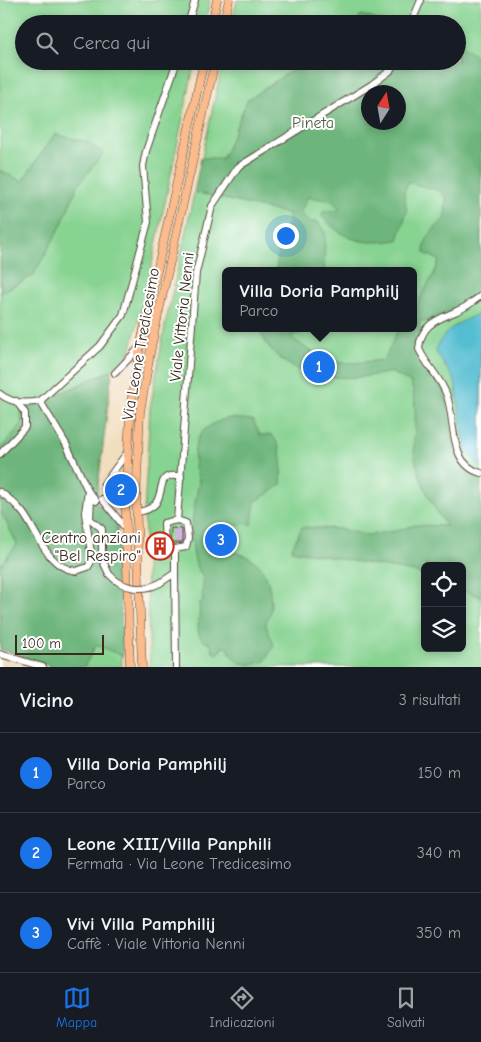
<!DOCTYPE html>
<html lang="it">
<head>
<meta charset="utf-8">
<style>
	body { margin:0; font-family:"Comic Neue",sans-serif; background:#242831; color:#f1f3f6 }
	.controls { position:absolute; right:15px; bottom:15px; display:grid; overflow:hidden; border-radius:8px; box-shadow:0 2px 8px #0003 }
	.controls button { width:45px; height:45px; display:grid; place-items:center; padding:0; border:0; border-bottom:1px solid #363941; background:#171b24; color:#f1f3f6; font:25px sans-serif }
	.compass { position:absolute; left:361px; top:85px; width:45px; height:45px; border-radius:50%; background:#171b24; box-shadow:0 2px 8px #0003; rotate:11deg }
	.scale { position:absolute; left:15px; bottom:12px; width:89px; box-sizing:border-box; padding-left:5px; border:2px solid #3b2a1e; border-top:0; font-size:14px; line-height:18px; white-space:nowrap; color:#3b2a1e; -webkit-text-stroke:4px #fff; paint-order:stroke }
	.you { position:absolute; left:285px; top:235px; width:18px; height:18px; margin:-12px; border:4px solid #fff; border-radius:50%; background:#1a73e8; box-shadow:0 0 0 8px #1a73e833 }
	.badge { display:grid; place-items:center; width:32px; height:32px; border-radius:50%; background:#1a73e8; color:#fff; font-size:16px; font-weight:700 }
	.pin { position:absolute; translate:-50% -50%; border:2px solid #fff; box-shadow:0 1px 5px #0006 }
	.popup { position:absolute; left:222px; top:267px; width:195px; height:65px; box-sizing:border-box; display:grid; place-content:center; border-radius:8px; background:#171b24; filter:drop-shadow(0 1px 4px #0005); font-size:16px; white-space:nowrap; color:#9ea1a6 }
	.popup b { font-size:19px; color:#f1f3f6 }
	.popup::after { content:''; position:absolute; left:50%; top:100%; margin-left:-10px; border:10px solid transparent; border-top-color:#171b24 }
	.list { margin:0; padding:0; list-style:none }
	h2 { display:flex; justify-content:space-between; align-items:center; height:65px; margin:0; padding:0 20px; font-size:21px }
	h2 small { font-size:16px; font-weight:400; color:#9ea1a6 }
	.list li { display:grid; grid-template-columns:32px 1fr auto; gap:15px; align-items:center; box-sizing:border-box; height:80px; padding:0 20px; border-top:1px solid #363941 }
	.list b { display:block; font-size:19px; white-space:nowrap }
	.list p { margin:0; font-size:16px; white-space:nowrap; color:#9ea1a6 }
	.list em { font-size:16px; font-style:normal; color:#9ea1a6 }
	.icon { flex:none; width:28px; height:28px; fill:none; stroke:currentColor; stroke-width:2; stroke-linecap:round; stroke-linejoin:round }
	.map { position:relative; flex:none; width:481px; height:667px; overflow:hidden }
	.search { position:absolute; background:#171b24; box-shadow:0 2px 8px #0003; left:15px; right:15px; top:15px; height:55px; display:flex; align-items:center; gap:12px; box-sizing:border-box; padding:0 18px; border-radius:28px; color:#9ea1a6; font-size:19px }
	.sheet { height:305px; background:#171b24 }
	nav { display:flex; justify-content:space-around; align-items:center; box-sizing:border-box; height:70px; border-top:1px solid #363941; background:#171b24; font-size:14px; color:#9ea1a6 }
	nav a { display:grid; justify-items:center; gap:2px }
	nav .on { color:#1a73e8 }
	.map>svg:first-child { display:block }
</style>
</head>
<body>
<div class="map">
<svg width="481" height="667" viewBox="0 0 481 667">
	<rect width="100%" height="100%" fill="#fff"/>
	<filter id="ink" filterUnits="userSpaceOnUse"><feTurbulence type="fractalNoise" baseFrequency=".02" numOctaves="2"/><feDisplacementMap in="SourceGraphic" scale="10" xChannelSelector="R" yChannelSelector="G"/><feConvolveMatrix kernelMatrix="1 2 1 2 8 2 1 2 1" color-interpolation-filters="sRGB"/></filter>
	<filter id="wash" filterUnits="userSpaceOnUse"><feTurbulence type="fractalNoise" baseFrequency=".0096" numOctaves="4" result="noise"/><feDisplacementMap in="SourceGraphic" scale="20" xChannelSelector="R" yChannelSelector="G"/><feGaussianBlur stdDeviation="1.12" result="paint"/><feColorMatrix in="noise" values="0 0 0 0 0 0 0 0 0 0 0 0 0 0 0 0 0 1.4 0 .05"/><feComposite in="paint" operator="in"/></filter>
	<g filter="url(#wash)">
		<rect width="100%" height="100%" fill="#f1debf"/>
		<g fill="#87d391" stroke="#617e58" fill-rule="evenodd">
			<path d="M0 0H210L205 24H24V61H195L146 292 131 348 128 355 112 370 96 503 107 511 117 525 122 667H53L0 649Z"/>
			<path d="M237 0H481V667H150L144 511 150 408 165 326 223 61H457V24H232ZM368 92H398V122H368ZM225 271H413V328H225ZM425 566H462V648H425Z"/>
		</g>
		<g fill="#6db57b" stroke="#54704c" fill-rule="evenodd">
			<path d="M361 15 392 24H355Z"/>
			<path d="M457 44 478 57 481 65V293L469 302 424 322 414 318C417 294 433 283 439 260L424 253C424 237 434 229 445 218L446 197 439 191 408 182 404 193 407 211 398 240C364 245 344 242 321 215L324 211H337L339 208 332 201 308 197 300 213 309 222H318L325 233 324 271H276L280 239 289 222V214L194 192 201 158H223L247 100 305 61H457ZM368 92H398V122H368Z"/>
			<path d="M55 134 87 142 104 153 78 185 61 226 33 276 0 293V170L22 181Z"/>
			<path d="M413 320 420 323 417 353 432 373 445 396 454 447 462 464 481 478V597L462 590V566H425V576L414 572 291 550 302 527 340 529 366 535 396 531 415 525 447 526C433 509 414 471 414 448 414 426 418 405 411 383L391 372C344 383 278 382 259 328H312L291 336C300 347 330 363 345 363 358 363 371 361 384 360L399 328H413Z"/>
			<path d="M112 370 96 503 107 511 117 525 123 656 96 645 84 667H53L0 649V566L17 544 0 510V449L21 425V411Z"/>
			<path d="M230 418 253 420 260 435H272C283 447 282 469 281 485L255 502 252 524 209 527V548C251 552 271 562 271 608 271 614 267 618 266 623 266 629 272 639 274 645L265 661C250 667 232 665 228 647H222L218 654 214 653 210 644C190 637 202 620 199 604L203 601C201 593 204 585 203 578 201 572 197 569 196 565 188 535 193 511 199 482 199 477 196 472 195 467 191 438 203 424 230 418Z"/>
		</g>
		<path fill="#54bdd1" stroke="#487478" d="M481 313V467L466 450 455 381 436 352C440 331 463 320 481 313Z"/>
		<g id="blocks">
			<g fill="#c5a0db">
				<path d="M171 528 182 529V543H170Z"/>
				<path d="M217 531 226 532 224 547 215 546Z"/>
			</g>
		</g>
	</g>
	<g filter="url(#ink)">
		<use href="#blocks" fill-opacity="0" stroke="#564536" stroke-width="1"/>
		<g fill="none" stroke-linecap="round" stroke-linejoin="round">
			<g stroke="#564536" stroke-width="8">
				<g id="minor">
					<path d="M188 24 195 0"/>
					<path d="M411 24 421 0"/>
					<path d="M481 296C476 299 470 304 465 307 443 319 421 320 419 349 426 365 441 378 447 396 456 422 448 464 481 473"/>
					<path d="M115 373 140 347"/>
					<path d="M0 394C11 403 26 404 40 401L100 346 123 315 148 222 143 166 146 151 177 61"/>
					<path d="M40 401 66 444 88 491 96 501"/>
					<path d="M0 454 25 427V413L16 401"/>
					<path d="M104 484 126 454"/>
					<path d="M0 492C9 498 16 504 23 513 38 533 47 568 76 571L88 567 92 560 85 513 88 491"/>
					<path d="M91 498 90 519 102 529V559L109 574"/>
					<path d="M102 499 126 529"/>
					<path d="M136 512C176 509 147 468 181 477"/>
					<path d="M175 549 165 547 164 523 177 520"/>
					<path d="M175 573 176 667"/>
					<path d="M160 583 175 573V549L186 547 188 538 186 523 177 520 196 273 212 206 238 167 371 85 390 71 395 61"/>
					<path d="M0 654 43 667"/>
				</g>
			</g>
			<g stroke="#564536" stroke-width="9">
				<g id="major">
					<path d="M212 24 217 0"/>
					<path d="M223 24 229 0"/>
					<path d="M130 667 125 496 131 403 140 347 204 61"/>
					<path d="M142 667 136 499 140 412 152 342 215 61"/>
				</g>
			</g>
			<use href="#minor" stroke="#fff" stroke-width="6"/>
			<use href="#major" stroke="#fbbb8c" stroke-width="8"/>
			<g stroke="#564536" stroke-width="8" stroke-linecap="butt">
				<path id="minor-bridge" d="M109 574C122 589 143 592 160 583"/>
			</g>
			<use href="#minor-bridge" stroke="#fff" stroke-width="6"/>
		</g>
	</g>
	<defs>
		<g id="building-ring" transform="scale(1.4375)"><circle r="9.5" fill="#fff" stroke="#c8321e" stroke-width="1.5"/><path d="M-4-6H4V6H1V3H-1V6H-4ZM-2.5-4.3h1.7v1.8h-1.7ZM.8-4.3h1.7v1.8H.8ZM-2.5-1h1.7V.8h-1.7ZM.8-1h1.7V.8H.8Z" fill="#c8321e"/></g>
	</defs>
	<g fill-rule="evenodd">
		<use href="#building-ring" x="160" y="546"/>
	</g>
	<g text-anchor="middle" stroke-width="4" stroke-linejoin="round" paint-order="stroke">
		<g font-size="16" fill="#525d40" stroke="#fff">
			<text x="313" y="128">Pineta</text>
		</g>
		<g font-size="16" fill="#3b2a1e" stroke="#fff">
			<text transform="translate(181 317) rotate(-84)" y="6">Viale Vittoria Nenni</text>
			<text transform="translate(140 344) rotate(-80)" y="6">Via Leone Tredicesimo</text>
		</g>
		<g font-size="16" fill="#3b2a1e" stroke="#fff" text-anchor="end">
			<text x="141" y="543">Centro anziani<tspan x="141" dy="18">"Bel Respiro"</tspan></text>
		</g>
	</g>
</svg>
<div class="controls">
<button><svg class="icon" aria-label="locate" viewBox="0 0 24 24"><circle cx="12" cy="12" r="6"/><path d="M12 2v4M12 18v4M2 12h4M18 12h4"/></svg></button>
<button><svg class="icon" aria-label="layers" viewBox="0 0 24 24"><path d="M12 4l9 5-9 5-9-5zM3 14l9 5 9-5"/></svg></button>
</div>
<svg class="compass" viewBox="-18 -18 36 36"><path d="M0-13l5 13h-10z" fill="#e53935"/><path d="M0 13l5-13h-10z" fill="#9ea1a6"/></svg>
<div class="scale">100 m</div>
<div class="you"></div>
<div class="pin badge" style="left:319px;top:367px">1</div>
<div class="popup"><b>Villa Doria Pamphilj</b>Parco</div>
<div class="pin badge" style="left:121px;top:490px">2</div>
<div class="pin badge" style="left:221px;top:540px">3</div>
<div class="search"><svg class="icon" aria-label="search" viewBox="0 0 24 24"><circle cx="10" cy="10" r="6"/><path d="M15 15l6 6"/></svg>Cerca qui</div>
</div>
<section class="sheet">
<h2>Vicino<small>3 risultati</small></h2>
<ul class="list">
<li><span class="badge">1</span><div><b>Villa Doria Pamphilj</b><p>Parco</p></div><em>150 m</em></li>
<li><span class="badge">2</span><div><b>Leone XIII/Villa Panphili</b><p>Fermata · Via Leone Tredicesimo</p></div><em>340 m</em></li>
<li><span class="badge">3</span><div><b>Vivi Villa Pamphilij</b><p>Caffè · Viale Vittoria Nenni</p></div><em>350 m</em></li>
</ul>
</section>
<nav>
<a class="on"><svg class="icon" aria-label="map" viewBox="0 0 24 24"><path d="M3 6l6-2 6 2 6-2v14l-6 2-6-2-6 2zM9 4v14M15 6v14"/></svg>Mappa</a>
<a><svg class="icon" aria-label="directions" viewBox="0 0 24 24"><path d="M12 3l9 9-9 9-9-9zM9 14v-3h6M13 9l2 2-2 2"/></svg>Indicazioni</a>
<a><svg class="icon" aria-label="saved" viewBox="0 0 24 24"><path d="M7 4h10v16l-5-4-5 4z"/></svg>Salvati</a>
</nav>
</body>
</html>
